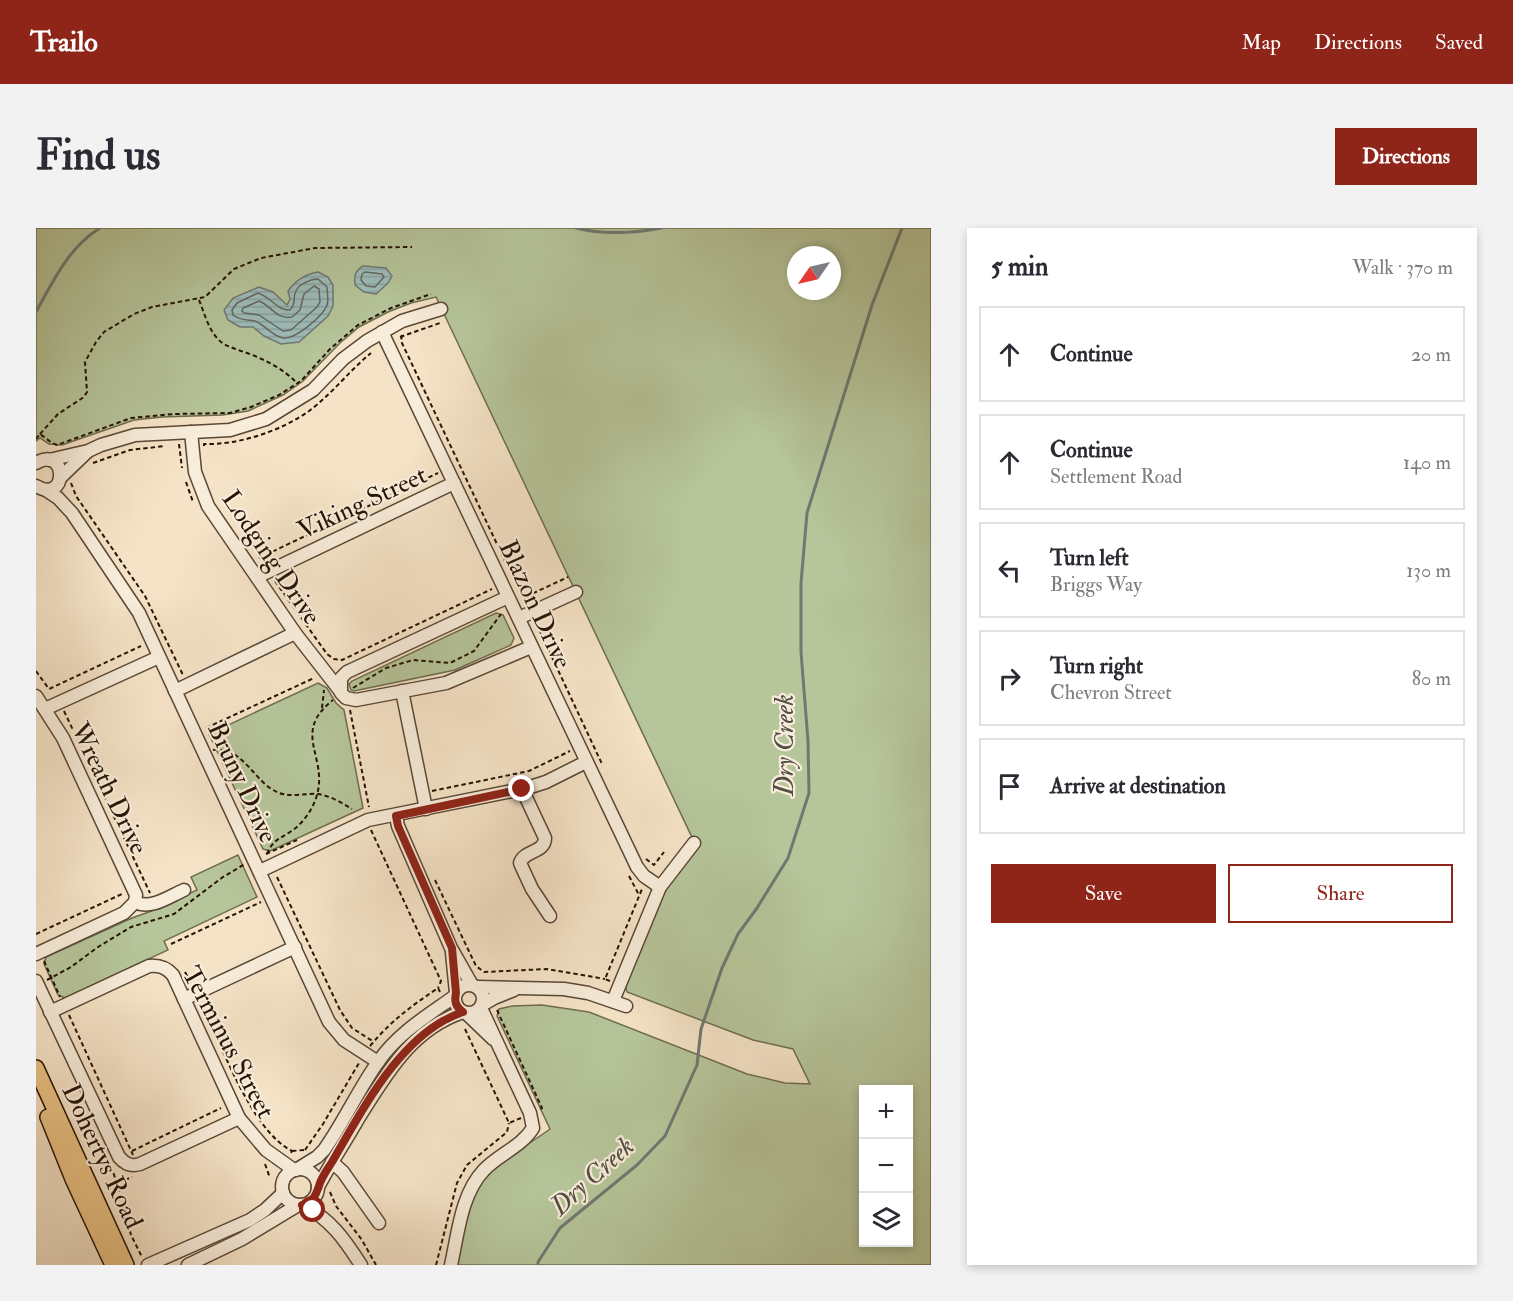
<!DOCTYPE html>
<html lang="en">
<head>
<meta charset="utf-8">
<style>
	body { margin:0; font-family:"IM FELL Double Pica",serif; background:#f2f2f3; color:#2b2b33 }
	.controls { position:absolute; right:18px; bottom:18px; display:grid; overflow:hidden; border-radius:0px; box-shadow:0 3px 9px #0003 }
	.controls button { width:54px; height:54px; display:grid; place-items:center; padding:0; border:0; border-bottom:2px solid #e1e1e2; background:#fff; color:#2b2b33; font:30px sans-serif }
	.compass { position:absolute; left:751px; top:18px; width:54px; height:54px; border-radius:50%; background:#fff; box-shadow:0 3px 9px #0003; rotate:236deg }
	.stop { position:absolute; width:18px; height:18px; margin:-14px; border:4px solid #8f2418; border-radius:50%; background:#fff }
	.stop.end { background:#8f2418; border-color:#fff; box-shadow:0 2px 6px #0008 }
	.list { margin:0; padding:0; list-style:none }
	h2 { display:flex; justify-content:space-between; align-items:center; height:78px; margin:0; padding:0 24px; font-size:26px }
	h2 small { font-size:20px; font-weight:400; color:#7c7c81 }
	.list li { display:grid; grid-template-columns:39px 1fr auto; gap:18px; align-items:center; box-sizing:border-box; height:96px; margin:0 12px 12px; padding:0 12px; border:2px solid #e1e1e2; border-radius:0px }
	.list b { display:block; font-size:22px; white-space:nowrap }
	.list p { margin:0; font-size:20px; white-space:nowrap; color:#7c7c81 }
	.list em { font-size:20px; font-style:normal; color:#7c7c81 }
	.actions { display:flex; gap:12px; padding:18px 24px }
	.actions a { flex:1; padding:14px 0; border:2px solid #8f2418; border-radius:0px; text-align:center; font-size:21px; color:#8f2418 }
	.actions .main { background:#8f2418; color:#fff }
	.icon { flex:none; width:33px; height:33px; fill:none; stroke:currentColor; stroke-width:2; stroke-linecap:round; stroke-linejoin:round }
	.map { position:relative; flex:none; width:895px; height:1037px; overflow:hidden; border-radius:0px }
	header { display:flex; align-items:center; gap:36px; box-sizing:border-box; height:84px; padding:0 30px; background:#8f2418; color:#fff }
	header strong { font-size:28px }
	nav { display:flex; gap:33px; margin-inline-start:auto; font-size:21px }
	.intro { display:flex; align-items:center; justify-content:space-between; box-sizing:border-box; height:144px; padding:0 36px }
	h1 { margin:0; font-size:42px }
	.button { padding:15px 27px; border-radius:0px; background:#8f2418; color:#fff; font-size:21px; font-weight:700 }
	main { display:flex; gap:36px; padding:0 36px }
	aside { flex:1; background:#fff; border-radius:0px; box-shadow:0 3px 9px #0003 }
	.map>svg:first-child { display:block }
</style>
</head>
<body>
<header>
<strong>Trailo</strong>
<nav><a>Map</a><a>Directions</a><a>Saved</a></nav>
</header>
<div class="intro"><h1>Find us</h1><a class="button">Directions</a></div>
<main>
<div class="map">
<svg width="895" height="1037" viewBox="0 0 895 1037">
	<defs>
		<pattern id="water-rules" width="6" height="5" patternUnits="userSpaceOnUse" patternTransform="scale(1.5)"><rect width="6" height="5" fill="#9ebdbc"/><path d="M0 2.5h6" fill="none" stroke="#88a2a0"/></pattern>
	</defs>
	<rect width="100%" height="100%" fill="#f5e3c7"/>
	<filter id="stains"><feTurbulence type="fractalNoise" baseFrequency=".00333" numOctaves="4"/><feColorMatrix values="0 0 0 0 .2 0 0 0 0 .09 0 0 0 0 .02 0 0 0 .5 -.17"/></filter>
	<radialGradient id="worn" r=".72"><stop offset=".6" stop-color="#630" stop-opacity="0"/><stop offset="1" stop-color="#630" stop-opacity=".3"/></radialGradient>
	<g fill="#b6c59a" stroke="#6e6c4f" stroke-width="1.5" fill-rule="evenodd">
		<path d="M0 0H895V1037H421C426 1015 429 979 441 960 456 936 491 918 514 901L461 788 463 781 476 778 506 777 553 784 711 846 749 855 774 856 757 821 717 812 591 764 589 757 623 674 632 658 661 620 400 69 375 75 352 84 323 99 304 115 267 153 247 167 212 183 187 187 126 189 98 192 26 217 13 216 4 210 0 213ZM760 27H796V63H760ZM828 862H872V1014H828Z"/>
		<path d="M460 385 467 387 478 410 475 417 419 442 318 463 315 462 313 456 316 453Z"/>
		<path d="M282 455 291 460 300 475 308 482 327 580 234 623 227 621 173 506Z"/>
		<path d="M202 627 221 669 128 713 132 722 29 770 22 767 8 736 10 729 96 690 121 681 161 662 155 649Z"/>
	</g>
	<g fill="url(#water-rules)" stroke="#6e7972" stroke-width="1.5">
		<path d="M327 38 350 40 356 48 352 55 340 66 328 64 319 57C318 47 319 43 327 38Z"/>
		<path d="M282 44 292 49 297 57V78L292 88 263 114 245 116 228 108 217 99H204L192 92 188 82 197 70 223 59 237 64 251 77 254 71 252 63C260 52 269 46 282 44Z"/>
	</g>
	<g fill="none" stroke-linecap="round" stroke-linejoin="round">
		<g stroke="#626860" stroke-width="1.5">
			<path d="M329 44 346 46 348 49 339 59 330 58 325 52 326 46Z"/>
			<path d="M282 51 291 59C291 65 293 72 291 77 287 88 259 112 247 110 236 108 229 97 219 93 210 91 205 93 197 87L196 82 201 75 222 65C236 70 242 83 254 82 261 75 256 70 260 63 263 56 275 51 282 51Z"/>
			<path d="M278 58 283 61 284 74 281 79 255 102 247 103 223 87 208 85 206 83 207 80 223 73C236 78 240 92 256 89L264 82 268 66Z"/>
		</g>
		<g stroke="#6e7972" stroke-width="3">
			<path d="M540 0C568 7 599 5 626 0"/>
			<path d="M0 84C17 53 33 19 64 0"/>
			<path d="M502 1037V1034L524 1000 601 937 629 908 661 837 665 801 686 740 702 706 721 680 752 630 773 565 772 513 765 424V355L771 285 836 77 866 0"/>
		</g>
		<g stroke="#5a4735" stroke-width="15">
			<g id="minor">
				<path d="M346 104 601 639 608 648 624 659"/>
				<path d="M155 204 159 244 172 278 259 405 305 464"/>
				<path d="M13 232 52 223 65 217 99 207 194 202 230 191 277 162 307 131 331 113 366 93 405 81"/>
				<path d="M0 235C31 216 33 277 0 258"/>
				<path d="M25 249 51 224"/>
				<path d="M10 262 22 270 36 285 103 385 293 794 308 812 342 834"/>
				<path d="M221 349 418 255"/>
				<path d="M472 369 311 444 305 450V465L310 470 320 472 410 455 495 419"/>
				<path d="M483 390 540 364"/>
				<path d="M139 463 259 405"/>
				<path d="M366 463 390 581"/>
				<path d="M0 468 27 510 100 667 99 674 88 685 0 726"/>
				<path d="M9 481 123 429"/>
				<path d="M486 561 509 610C509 625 488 622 484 635L496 661 514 688"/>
				<path d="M360 588 362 598 415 720 436 757"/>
				<path d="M224 643 332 592 491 560 510 554 550 534"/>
				<path d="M99 674C115 682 132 669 148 662"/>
				<path d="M416 725 420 765"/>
				<path d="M0 753 83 929C89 936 95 939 104 936L203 890"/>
				<circle cx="433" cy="771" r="14"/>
				<path d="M441 759 528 761 552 765 590 778"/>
				<path d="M148 771 259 719"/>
				<path d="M577 773 624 659 658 615"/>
				<path d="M446 777 458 770 478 762"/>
				<path d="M14 784 113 738C123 737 130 739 137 747L203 890 230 922 258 942"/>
				<path d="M430 785 457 811"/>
				<path d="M296 934 307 944 343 995"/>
				<circle cx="264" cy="959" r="18"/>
				<path d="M260 942 281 929 288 922C308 894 322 862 342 834 362 805 391 788 419 768"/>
				<path d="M282 959C294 936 309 914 322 891 349 848 375 801 427 784"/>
				<path d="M266 977C294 990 309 1012 325 1037"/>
				<path d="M112 1037 214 992 229 982 247 965"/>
				<path d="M152 1037 206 1011 262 977"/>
				<path d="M415 1037C422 1006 425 966 448 942 463 926 485 919 497 900L494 885 445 780"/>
			</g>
		</g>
		<g stroke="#271304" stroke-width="18">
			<g id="major">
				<path d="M0 840 90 1037"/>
				<path d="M12 889 37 951 77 1037"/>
			</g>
		</g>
		<g stroke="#271304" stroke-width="2" stroke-dasharray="4.5 3" stroke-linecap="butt">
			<path d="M163 72C168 84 172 100 181 110 188 118 195 119 205 123 224 129 247 140 261 155"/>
			<path d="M366 107 365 113 469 333"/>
			<path d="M364 109 404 95"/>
			<path d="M4 206 22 186 48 169 51 164 49 134 60 114 68 104 98 86 116 79 169 69 198 41 225 30 279 20 376 19"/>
			<path d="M0 211 4 206 16 215 21 217 95 190 138 186 194 185 215 179 243 167 265 153 294 121 322 97 355 80 395 66"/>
			<path d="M143 216 146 240"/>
			<path d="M168 218V216C203 217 245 203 273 183 296 166 313 143 335 125"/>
			<path d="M57 235 94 222 129 218"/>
			<path d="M150 254 157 274"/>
			<path d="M35 255 40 268 109 368 147 447"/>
			<path d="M223 330 402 245"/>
			<path d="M239 353 291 426 298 431 306 432 456 361"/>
			<path d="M484 365 489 369 532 349"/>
			<path d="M500 395 566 536"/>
			<path d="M0 443 13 461 105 418"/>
			<path d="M317 460 350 440 377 432 414 435 438 423 465 386"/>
			<path d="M286 480 288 462"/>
			<path d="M314 482 333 579"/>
			<path d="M28 483 37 502"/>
			<path d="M170 500 278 450"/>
			<path d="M177 522C206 517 218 554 241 564 253 570 269 565 282 566 295 568 306 575 316 581"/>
			<path d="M55 540 114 665"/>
			<path d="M396 563 493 543 534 523"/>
			<path d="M335 602 405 753 402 760"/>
			<path d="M230 626 261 612"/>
			<path d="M231 626C236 613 243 611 254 604 267 596 277 581 281 567 292 528 255 505 297 472"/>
			<path d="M610 631 618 637 628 624"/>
			<path d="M593 648 603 667"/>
			<path d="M241 649 304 782 316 800 338 814"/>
			<path d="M399 652 440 738 448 744 511 741 569 751"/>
			<path d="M0 706 88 665"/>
			<path d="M135 716 225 674"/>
			<path d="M8 733 24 769"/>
			<path d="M149 744 155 755"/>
			<path d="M11 752 35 739 62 719 95 699 138 686 187 649 209 636"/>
			<path d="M574 753 569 751 606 661"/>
			<path d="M166 776C186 818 215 902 256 923L254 927"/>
			<path d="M461 782 506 880 504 881"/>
			<path d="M33 787 97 927"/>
			<path d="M429 801 473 895 485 890"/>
			<path d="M334 818C356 792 374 779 402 760L404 764"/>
			<path d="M269 922 287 896 323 835"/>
			<path d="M96 923 185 880"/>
			<path d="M256 923 268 922"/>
			<path d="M229 936 234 950"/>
			<path d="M75 938 85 967 95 1007 106 1029"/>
			<path d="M82 955 96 949"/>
			<path d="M294 964 300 978 326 1012 340 1037"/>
			<path d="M400 1037 421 955 431 937 471 904 473 895"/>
		</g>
		<use href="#minor" stroke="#f8eddb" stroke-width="12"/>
		<use href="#major" stroke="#eac284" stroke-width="15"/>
	</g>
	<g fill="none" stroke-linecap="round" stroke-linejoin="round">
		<path stroke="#8f2418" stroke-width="8" d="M277 982 266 977C277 974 279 969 283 958 285 950 291 942 296 934 327 881 366 804 427 784 420 779 418 774 420 765L416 720 362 598 360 588 486 561"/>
	</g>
	<g text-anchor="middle" stroke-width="4.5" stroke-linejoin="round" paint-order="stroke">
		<g font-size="26" fill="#271304" stroke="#f8eddb">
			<text transform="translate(326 274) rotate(-25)" y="9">Viking Street</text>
			<text transform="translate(236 329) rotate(56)" y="9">Lodging Drive</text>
			<text transform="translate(500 376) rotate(65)" y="9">Blazon Drive</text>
			<text transform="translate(207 554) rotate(65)" y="9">Bruny Drive</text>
			<text transform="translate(74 560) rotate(64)" y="9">Wreath Drive</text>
			<text transform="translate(193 814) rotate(62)" y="9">Terminus Street</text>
			<text transform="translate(67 928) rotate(65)" y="9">Dohertys Road</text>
		</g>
		<g font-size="27" font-style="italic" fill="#514e44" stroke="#f8eddb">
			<text transform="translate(748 517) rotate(-90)" y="9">Dry Creek</text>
			<text transform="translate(556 948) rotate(-42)" y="9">Dry Creek</text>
		</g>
	</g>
	<rect width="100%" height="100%" filter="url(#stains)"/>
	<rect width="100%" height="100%" fill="url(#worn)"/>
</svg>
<div class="controls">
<button>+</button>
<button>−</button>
<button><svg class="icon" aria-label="layers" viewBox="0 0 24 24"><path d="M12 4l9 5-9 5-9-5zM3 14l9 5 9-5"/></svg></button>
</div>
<svg class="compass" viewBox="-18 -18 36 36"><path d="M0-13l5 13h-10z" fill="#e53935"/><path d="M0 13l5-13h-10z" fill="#7c7c81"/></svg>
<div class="stop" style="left:277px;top:982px"></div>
<div class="stop end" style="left:486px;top:561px"></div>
</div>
<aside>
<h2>5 min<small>Walk · 370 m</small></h2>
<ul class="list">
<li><svg class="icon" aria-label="ahead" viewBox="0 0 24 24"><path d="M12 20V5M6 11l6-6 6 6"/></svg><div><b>Continue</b></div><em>20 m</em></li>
<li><svg class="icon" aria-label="ahead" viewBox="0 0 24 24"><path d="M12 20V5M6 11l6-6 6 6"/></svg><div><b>Continue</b><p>Settlement Road</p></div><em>140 m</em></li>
<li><svg class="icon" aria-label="left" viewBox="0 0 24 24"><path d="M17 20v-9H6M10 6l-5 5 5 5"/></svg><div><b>Turn left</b><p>Briggs Way</p></div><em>130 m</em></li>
<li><svg class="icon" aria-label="right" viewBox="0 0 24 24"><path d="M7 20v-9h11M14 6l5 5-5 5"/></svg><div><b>Turn right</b><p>Chevron Street</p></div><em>80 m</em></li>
<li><svg class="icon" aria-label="arrive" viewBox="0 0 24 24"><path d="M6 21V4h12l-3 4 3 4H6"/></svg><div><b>Arrive at destination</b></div></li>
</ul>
<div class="actions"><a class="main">Save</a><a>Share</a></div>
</aside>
</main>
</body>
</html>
